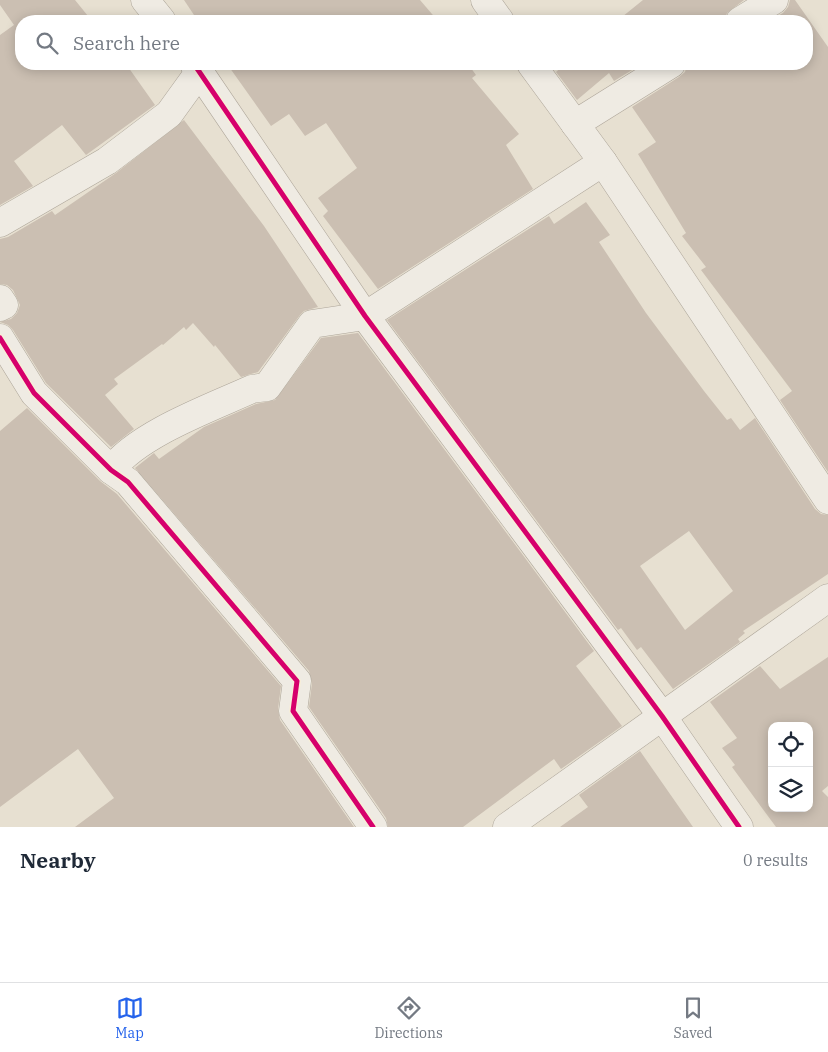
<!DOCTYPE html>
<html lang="en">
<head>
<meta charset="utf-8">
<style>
	body { margin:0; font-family:"IBM Plex Serif",serif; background:#f6f6f7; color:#1f2937 }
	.controls { position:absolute; right:15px; bottom:15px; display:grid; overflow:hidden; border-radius:10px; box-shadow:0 2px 12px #0003 }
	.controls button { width:45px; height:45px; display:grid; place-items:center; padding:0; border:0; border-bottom:1px solid #e0e1e3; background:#fff; color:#1f2937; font:25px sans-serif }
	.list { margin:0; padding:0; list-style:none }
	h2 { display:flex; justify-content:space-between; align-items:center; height:65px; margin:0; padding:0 20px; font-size:21px }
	h2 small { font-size:16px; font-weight:400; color:#747a83 }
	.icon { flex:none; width:28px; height:28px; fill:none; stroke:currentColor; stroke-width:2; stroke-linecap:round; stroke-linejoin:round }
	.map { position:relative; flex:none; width:828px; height:827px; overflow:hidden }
	.search { position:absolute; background:#fff; box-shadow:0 2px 12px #0003; left:15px; right:15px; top:15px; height:55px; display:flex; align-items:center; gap:12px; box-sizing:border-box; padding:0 18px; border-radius:20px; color:#747a83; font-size:19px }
	.sheet { height:155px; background:#fff }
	nav { display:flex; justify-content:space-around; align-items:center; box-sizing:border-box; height:70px; border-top:1px solid #e0e1e3; background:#fff; font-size:14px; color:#747a83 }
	nav a { display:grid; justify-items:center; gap:2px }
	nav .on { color:#2563eb }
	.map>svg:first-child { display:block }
</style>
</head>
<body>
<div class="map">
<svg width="828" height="827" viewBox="0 0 828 827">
	<rect width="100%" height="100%" fill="#e7e0d1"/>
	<g fill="#cbbfb2" fill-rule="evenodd">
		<path d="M0 0H75L92 21H21V64H126L155 105 86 155 62 125 14 161 33 186 0 205V35L14 25 0 5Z"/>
		<path d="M184 0H420L438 21H198Z"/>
		<path d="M643 0H744L727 13 724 21H617Z"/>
		<path d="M790 0H795L828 47V472L780 400 792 391 701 270 706 267 682 236 686 233 638 154 656 142 632 107 679 77 685 72 687 64H807V21H769L783 13 788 7Z"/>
		<path d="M227 64H468L476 75 472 78 519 134 506 145 533 189 378 289 323 216 328 211 318 198 357 168 326 123 305 136 289 114 271 126Z"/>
		<path d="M565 64H642L614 81 609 73 577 100 556 72Z"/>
		<path d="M184 120 264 226 318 307 304 311 300 315 258 372 241 377 215 345 214 347 193 323 186 330 184 327 163 345 162 344 114 379 118 384 105 395 134 429 111 447 46 383 13 330 8 325 0 322 11 319 17 313 20 305 13 290 7 285 0 284V239L8 237 52 211 55 215 116 173Z"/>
		<path d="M586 202 610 235 599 242 646 313 704 391 727 420 731 418 740 430 755 418 815 509 821 514 828 515V574L743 631 745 633 738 639 740 642 673 689 641 647 637 650 621 628 618 630 387 320 549 216 554 224ZM689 531 733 591 685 630 640 566Z"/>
		<path d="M358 333 594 651 576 666 622 726 561 769 554 759 463 827H388L386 818 309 707 312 683 309 671 135 468 154 453 159 459 204 427 256 404 275 400 321 338Z"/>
		<path d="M27 408 100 481 117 494 281 686 278 709 280 720 354 827H75L114 798 78 749 0 807V431Z"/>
		<path d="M828 657V786L822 791 828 797V827H776L732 767 735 765 722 748 737 738 710 702 760 666 780 689ZM772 726H809V808H772Z"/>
		<path d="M640 751 693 827H560L588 807 579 795Z"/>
	</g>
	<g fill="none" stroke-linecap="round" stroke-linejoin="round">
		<g stroke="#ada599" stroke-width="29">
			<g id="minor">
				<path d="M145 0 162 21"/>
				<path d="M485 0 500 21"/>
				<path d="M740 21 774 0"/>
				<path d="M194 64 365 316 662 716 739 827"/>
				<path d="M531 64 603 162 828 500"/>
				<path d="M575 124 671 64"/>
				<path d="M0 223 107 161 169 114 200 71"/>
				<path d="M0 299 4 305 0 307"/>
				<path d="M0 338 34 393 111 470 128 482 297 681 293 711 373 827"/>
				<path d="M111 470C138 434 210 408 252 389L267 387 312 324 365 316 603 162"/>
				<path d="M507 827 828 598"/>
			</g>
		</g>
		<use href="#minor" stroke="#efebe3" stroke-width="28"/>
		<g stroke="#f7eed8" stroke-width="8">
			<g id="cycleway">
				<path d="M194 64 365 316 662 716 739 827"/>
				<path d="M0 338 34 393 111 470 128 482 297 681 293 711 373 827"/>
			</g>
		</g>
		<use href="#cycleway" stroke="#d6006c" stroke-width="5"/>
	</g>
</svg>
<div class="controls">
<button><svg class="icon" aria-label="locate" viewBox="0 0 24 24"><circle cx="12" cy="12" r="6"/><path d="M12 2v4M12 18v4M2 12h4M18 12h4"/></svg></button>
<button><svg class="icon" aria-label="layers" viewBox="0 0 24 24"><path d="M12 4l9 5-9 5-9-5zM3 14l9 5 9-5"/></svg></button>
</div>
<div class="search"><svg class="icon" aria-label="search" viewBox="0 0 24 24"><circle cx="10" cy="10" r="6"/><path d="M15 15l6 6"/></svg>Search here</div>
</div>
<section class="sheet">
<h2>Nearby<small>0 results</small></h2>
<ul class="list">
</ul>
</section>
<nav>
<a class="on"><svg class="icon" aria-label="map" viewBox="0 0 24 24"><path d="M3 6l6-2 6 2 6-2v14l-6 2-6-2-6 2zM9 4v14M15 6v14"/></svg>Map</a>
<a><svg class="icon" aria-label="directions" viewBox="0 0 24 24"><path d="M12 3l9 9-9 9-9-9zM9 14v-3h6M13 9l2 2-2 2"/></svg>Directions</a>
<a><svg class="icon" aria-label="saved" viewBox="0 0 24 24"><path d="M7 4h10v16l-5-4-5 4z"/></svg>Saved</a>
</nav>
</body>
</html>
